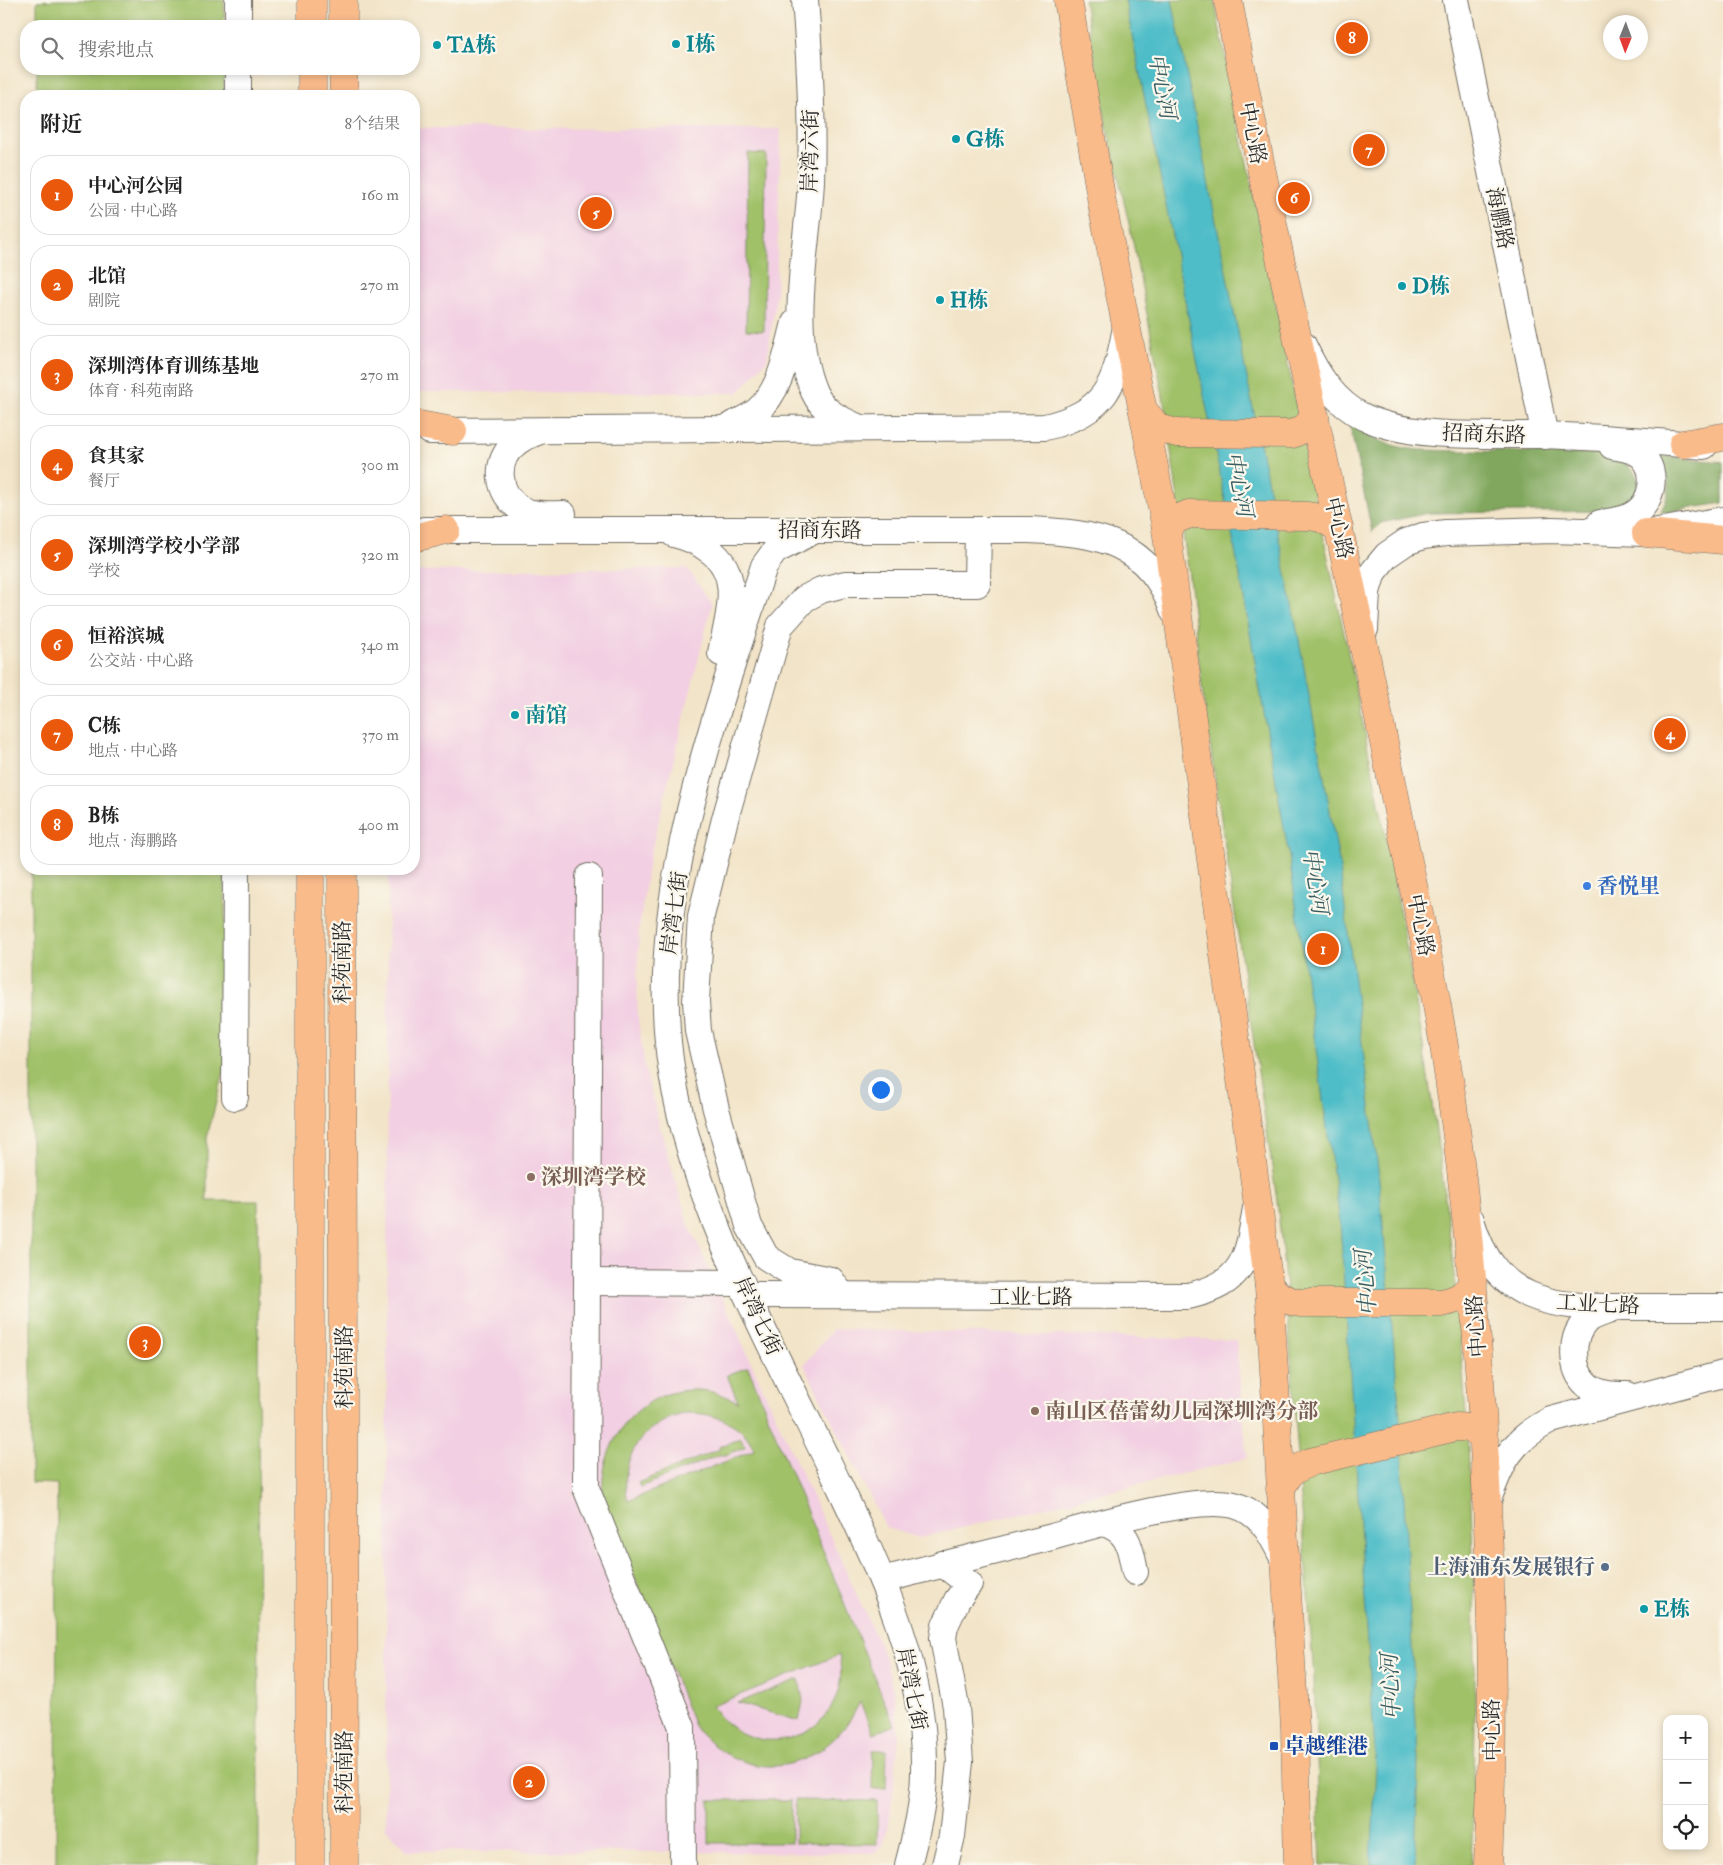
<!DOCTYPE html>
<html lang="zh">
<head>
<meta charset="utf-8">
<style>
	body { margin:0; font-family:"IM FELL Double Pica","Noto Serif SC",serif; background:#f6f6f6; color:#222 }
	.controls { position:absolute; right:15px; bottom:15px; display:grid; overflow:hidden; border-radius:10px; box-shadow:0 2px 8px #0003 }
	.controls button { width:45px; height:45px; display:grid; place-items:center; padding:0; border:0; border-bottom:1px solid #e0e0e0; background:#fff; color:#222; font:25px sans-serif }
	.compass { position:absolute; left:1603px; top:15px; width:45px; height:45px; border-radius:50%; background:#fff; box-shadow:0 2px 8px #0003; rotate:181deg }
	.you { position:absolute; left:880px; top:1089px; width:18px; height:18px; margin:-12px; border:4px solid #fff; border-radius:50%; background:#1a73e8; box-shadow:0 0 0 8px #1a73e833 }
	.badge { display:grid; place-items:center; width:32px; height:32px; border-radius:50%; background:#ea580c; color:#fff; font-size:16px; font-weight:700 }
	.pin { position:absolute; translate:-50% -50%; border:2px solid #fff; box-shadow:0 1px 5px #0006 }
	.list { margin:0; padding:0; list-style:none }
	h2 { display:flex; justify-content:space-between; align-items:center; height:65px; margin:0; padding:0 20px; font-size:21px }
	h2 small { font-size:16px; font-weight:400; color:#767676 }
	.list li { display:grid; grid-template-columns:32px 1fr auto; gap:15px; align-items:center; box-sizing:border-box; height:80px; margin:0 10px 10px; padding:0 10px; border:1px solid #e0e0e0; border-radius:20px }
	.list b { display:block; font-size:19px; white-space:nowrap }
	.list p { margin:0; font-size:16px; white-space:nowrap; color:#767676 }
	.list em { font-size:16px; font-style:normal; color:#767676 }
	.icon { flex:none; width:28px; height:28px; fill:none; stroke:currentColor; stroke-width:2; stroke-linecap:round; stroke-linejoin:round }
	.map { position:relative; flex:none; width:1723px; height:1865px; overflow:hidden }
	.search { position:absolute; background:#fff; box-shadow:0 2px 8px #0003; left:20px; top:20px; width:400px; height:55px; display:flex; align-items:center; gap:12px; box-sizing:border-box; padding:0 18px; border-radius:20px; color:#767676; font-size:19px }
	.panel { position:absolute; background:#fff; box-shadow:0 2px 8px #0003; left:20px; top:90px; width:400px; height:785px; border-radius:20px }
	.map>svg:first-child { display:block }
</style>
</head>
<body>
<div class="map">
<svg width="1723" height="1865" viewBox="0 0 1723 1865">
	<rect width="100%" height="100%" fill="#fbf7ec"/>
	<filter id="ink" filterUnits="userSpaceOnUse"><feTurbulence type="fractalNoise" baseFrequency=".02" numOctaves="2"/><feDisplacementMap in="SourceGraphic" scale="10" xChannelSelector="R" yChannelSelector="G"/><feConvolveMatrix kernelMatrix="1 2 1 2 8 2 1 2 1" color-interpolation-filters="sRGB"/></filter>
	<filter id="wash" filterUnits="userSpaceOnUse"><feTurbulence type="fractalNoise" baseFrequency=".0096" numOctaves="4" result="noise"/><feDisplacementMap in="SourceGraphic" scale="20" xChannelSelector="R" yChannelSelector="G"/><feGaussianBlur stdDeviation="1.12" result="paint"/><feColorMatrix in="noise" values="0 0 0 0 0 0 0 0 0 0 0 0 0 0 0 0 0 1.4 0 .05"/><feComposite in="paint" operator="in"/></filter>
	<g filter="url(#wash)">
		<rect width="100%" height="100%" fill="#f2e4c8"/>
		<g fill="#f2cfe2">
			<path d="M414 128 781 129 776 297 767 360 738 393 414 392Z"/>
			<path d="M687 568 712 604 649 860 639 929 637 982 638 1018 645 1069 661 1131 688 1223 885 1657 895 1699 899 1738 890 1818 883 1846 875 1853 408 1851 386 1829 388 869H414V577L420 571Z"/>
			<path d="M833 1329 1236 1340 1247 1458 920 1538 886 1528 804 1365Z"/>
		</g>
		<g fill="#a1c169" stroke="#66764a" fill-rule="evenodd">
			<path d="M60 0H224V26H37V1Z"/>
			<path d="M1084 0H1214C1251 183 1288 366 1326 549 1381 805 1435 1063 1459 1325 1475 1504 1479 1685 1471 1865H1321L1314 1679 1286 1288 1277 1201 1203 696 1188 568 1163 396 1132 237 1106 123Z"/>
			<rect x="37" y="69" width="187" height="27"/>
			<path d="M748 153 766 154 764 331 746 330Z"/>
			<path d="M31 869H225V1067L207 1137V1201H258L259 1865H56L57 1484 31 1483Z"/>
			<path d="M748 1367 894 1725 873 1734 860 1702C825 1774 747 1790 694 1726L603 1499C596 1424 668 1363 738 1402L727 1375ZM688 1413C714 1413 744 1423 754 1450L628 1501C617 1457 645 1421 688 1413ZM839 1655C855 1734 756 1773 712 1706Z"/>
			<path d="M741 1438 745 1447 723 1456 722 1454 640 1487 638 1483 720 1449 719 1447Z"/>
			<path d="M799 1679 803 1701 799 1721 737 1703Z"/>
			<path d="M873 1750H887L886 1789H872Z"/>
			<rect x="709" y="1800" width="82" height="43"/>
			<path d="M795 1800 877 1801V1844L795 1843Z"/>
		</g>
		<g fill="#80a75d" stroke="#566944">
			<path d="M1349 421C1371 440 1391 447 1420 450L1613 454C1643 476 1644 480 1625 511L1429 513 1381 523 1372 532Z"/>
			<path d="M1651 455 1723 462V503L1660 513C1673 488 1672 475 1651 455Z"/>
		</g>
		<path fill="#4fbdc8" stroke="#3d747a" d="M1125 0H1172L1299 640 1339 861 1378 1169 1399 1405 1418 1760 1415 1865H1371L1376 1766 1340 1222 1290 862 1239 570Z"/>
	</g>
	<g filter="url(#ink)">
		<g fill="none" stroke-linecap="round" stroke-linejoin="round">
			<g stroke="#716c62" stroke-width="28">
				<g id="minor">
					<path d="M805 0C810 60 813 121 811 181 808 247 787 329 814 392 823 412 841 420 860 428"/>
					<path d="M1456 0 1545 436"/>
					<path d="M238 26V0"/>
					<path d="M238 96V69"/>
					<path d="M1303 345C1316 373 1334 403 1364 417 1414 440 1486 434 1541 435 1595 437 1650 441 1704 446"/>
					<path d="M726 428C736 423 748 418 757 411 781 391 787 352 795 323"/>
					<path d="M430 431 1045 427C1107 412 1115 386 1126 327"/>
					<path d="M540 431C532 434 523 437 516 443 493 460 497 495 521 509 533 516 549 514 563 514"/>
					<path d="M1600 523C1611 521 1624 521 1634 514 1652 503 1659 472 1642 456 1634 449 1622 448 1612 446"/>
					<path d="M424 530H1029C1096 533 1149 540 1174 612"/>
					<path d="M815 530 775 551 764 566C714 724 644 904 672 1073 694 1208 771 1344 830 1466 875 1561 926 1662 924 1771 924 1803 916 1834 908 1865"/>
					<path d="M674 534C687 537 699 542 709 550 744 574 728 618 721 653"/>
					<path d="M1365 629 1367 592 1373 572 1387 555 1406 542 1423 536 1446 533 1552 530 1646 533 1723 520"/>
					<path d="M589 877 586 1488 682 1727 683 1865"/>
					<path d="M235 1097 236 869"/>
					<path d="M1471 1220C1495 1303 1552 1308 1627 1307 1659 1307 1691 1307 1723 1307"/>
					<path d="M588 1282 742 1283"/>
					<path d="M748 1295 1188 1296C1243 1284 1248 1259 1256 1208"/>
					<path d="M842 1295 831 1280 790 1272 766 1257 749 1226 716 1109 698 1031 696 1001 701 916 725 819 780 626 804 599 821 590 845 584H977L978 530"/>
					<path d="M1615 1308C1607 1312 1593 1315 1586 1321 1570 1337 1570 1369 1587 1385 1598 1395 1615 1395 1628 1395"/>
					<path d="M1487 1503C1501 1462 1511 1440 1551 1420L1723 1374"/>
					<path d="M1104 1523C1130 1532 1130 1548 1135 1572"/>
					<path d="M943 1564 969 1584 957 1600 945 1626 943 1638 956 1707 960 1762 952 1836 945 1865"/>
					<path d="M882 1580C939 1566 995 1551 1052 1537 1094 1525 1194 1495 1234 1505 1263 1513 1273 1538 1285 1562"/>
				</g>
			</g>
			<g stroke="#716c62" stroke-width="29">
				<g id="major">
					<path d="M343 0V26"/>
					<path d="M1068 0 1102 203 1166 528 1269 1286 1295 1728 1298 1865"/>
					<path d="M1228 0C1280 277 1347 551 1401 827 1418 911 1437 994 1449 1079 1464 1179 1473 1280 1480 1381 1491 1542 1496 1704 1488 1865"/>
					<path d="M312 26V0"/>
					<path d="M343 69 344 96"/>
					<path d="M312 96V69"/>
					<path d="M1143 410 1158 428 1177 433 1292 434 1305 428 1315 416"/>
					<path d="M414 424 453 431"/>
					<path d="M1683 444 1723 437"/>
					<path d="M1166 528 1177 519 1189 514 1308 516 1321 518 1339 528"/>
					<path d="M1646 533 1723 540"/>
					<path d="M414 538 446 530"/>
					<path d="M342 869 344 1865"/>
					<path d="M1269 1286C1278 1296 1286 1301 1300 1303H1440C1456 1301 1463 1296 1473 1284"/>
					<path d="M1280 1489 1291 1472 1310 1462 1456 1427 1471 1428 1484 1439"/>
					<path d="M310 1865V869"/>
				</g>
			</g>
			<use href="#minor" stroke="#fff" stroke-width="26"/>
			<use href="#major" stroke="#fabb8b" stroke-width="28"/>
		</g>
	</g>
	<g fill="#0f9aa8" stroke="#fbf7ec" stroke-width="2">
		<circle cx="676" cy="44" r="5"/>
		<circle cx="437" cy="45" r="5"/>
		<circle cx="956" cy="139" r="5"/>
		<circle cx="1402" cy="286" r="5"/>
		<circle cx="940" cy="300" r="5"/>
		<circle cx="515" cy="715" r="5"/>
		<circle cx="1644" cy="1609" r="5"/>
	</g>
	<circle fill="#3f7fe0" stroke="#fbf7ec" stroke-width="2" cx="1587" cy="886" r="5"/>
	<g fill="#8d6e63" stroke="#fbf7ec" stroke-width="2">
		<circle cx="531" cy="1177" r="5"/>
		<circle cx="1035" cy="1411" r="5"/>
	</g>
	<circle fill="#5c6f8a" stroke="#fbf7ec" stroke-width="2" cx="1605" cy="1567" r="5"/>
	<rect fill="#1a4fb4" stroke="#fbf7ec" stroke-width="2" x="1269" y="1741" width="10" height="10" rx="2.5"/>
	<g text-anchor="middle" stroke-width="4.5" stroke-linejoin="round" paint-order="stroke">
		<g font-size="21" font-weight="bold" fill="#0d838f" stroke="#fbf7ec" text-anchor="start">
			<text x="686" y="51">I栋</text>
			<text x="447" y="52">TA栋</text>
			<text x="966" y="146">G栋</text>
			<text x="1412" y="293">D栋</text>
			<text x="950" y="307">H栋</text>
			<text x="525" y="722">南馆</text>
			<text x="1654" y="1616">E栋</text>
		</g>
		<g font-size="21" fill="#2b2b2b" stroke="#fbf7ec">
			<text transform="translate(1253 133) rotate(79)" y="7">中心路</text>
			<text transform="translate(810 151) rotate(-89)" y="7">岸湾六街</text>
			<text transform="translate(1500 218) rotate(78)" y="7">海鹏路</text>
			<text transform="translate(1484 434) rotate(2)" y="7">招商东路</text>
			<text transform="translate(1339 528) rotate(77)" y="7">中心路</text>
			<text x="820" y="537">招商东路</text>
			<text transform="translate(674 913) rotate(-82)" y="7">岸湾七街</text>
			<text transform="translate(1421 925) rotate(79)" y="7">中心路</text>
			<text transform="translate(342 962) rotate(-90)" y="7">科苑南路</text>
			<text x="1031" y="1304">工业七路</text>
			<text transform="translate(1598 1304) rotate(3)" y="7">工业七路</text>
			<text transform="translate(758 1316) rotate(65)" y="7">岸湾七街</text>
			<text transform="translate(1476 1326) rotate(-94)" y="7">中心路</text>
			<text transform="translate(344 1367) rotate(-90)" y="7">科苑南路</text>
			<text transform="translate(912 1689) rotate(79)" y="7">岸湾七街</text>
			<text transform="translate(1492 1730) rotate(-91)" y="7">中心路</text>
			<text transform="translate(344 1772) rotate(-90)" y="7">科苑南路</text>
		</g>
		<g font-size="21" font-weight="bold" fill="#366cbe" stroke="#fbf7ec" text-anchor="start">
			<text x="1597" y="893">香悦里</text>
		</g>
		<g font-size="21" font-weight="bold" fill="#785e54" stroke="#fbf7ec" text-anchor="start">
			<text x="541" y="1184">深圳湾学校</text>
			<text x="1045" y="1418">南山区蓓蕾幼儿园深圳湾分部</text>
		</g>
		<g font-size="21" font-weight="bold" fill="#4e5e75" stroke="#fbf7ec" text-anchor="end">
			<text x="1595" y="1574">上海浦东发展银行</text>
		</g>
		<g font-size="21" font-weight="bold" fill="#164399" stroke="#fbf7ec" text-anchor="start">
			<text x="1284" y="1753">卓越维港</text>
		</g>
		<g font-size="22" font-style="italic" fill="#385e62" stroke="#fbf7ec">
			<text transform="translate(1163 86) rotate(79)" y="8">中心河</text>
			<text transform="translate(1240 484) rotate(79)" y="8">中心河</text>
			<text transform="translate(1316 881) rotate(81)" y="8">中心河</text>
			<text transform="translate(1365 1283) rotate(-95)" y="8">中心河</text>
			<text transform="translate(1390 1687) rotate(-93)" y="8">中心河</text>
		</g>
	</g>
</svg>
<div class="controls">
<button>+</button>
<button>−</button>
<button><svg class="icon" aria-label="locate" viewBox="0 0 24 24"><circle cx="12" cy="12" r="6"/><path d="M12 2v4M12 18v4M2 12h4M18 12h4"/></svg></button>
</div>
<svg class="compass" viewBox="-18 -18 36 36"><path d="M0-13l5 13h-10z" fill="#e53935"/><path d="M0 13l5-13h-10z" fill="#767676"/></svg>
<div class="you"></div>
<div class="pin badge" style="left:1323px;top:949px">1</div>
<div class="pin badge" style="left:529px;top:1782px">2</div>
<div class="pin badge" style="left:145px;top:1342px">3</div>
<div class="pin badge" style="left:1670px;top:734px">4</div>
<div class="pin badge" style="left:596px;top:213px">5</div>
<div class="pin badge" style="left:1294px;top:198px">6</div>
<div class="pin badge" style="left:1369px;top:150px">7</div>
<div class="pin badge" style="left:1352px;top:38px">8</div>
<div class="search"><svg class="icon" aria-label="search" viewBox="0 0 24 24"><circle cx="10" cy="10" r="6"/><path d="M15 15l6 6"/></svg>搜索地点</div>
<section class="panel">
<h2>附近<small>8个结果</small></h2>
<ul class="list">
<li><span class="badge">1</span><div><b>中心河公园</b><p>公园 · 中心路</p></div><em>160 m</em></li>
<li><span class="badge">2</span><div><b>北馆</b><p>剧院</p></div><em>270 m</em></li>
<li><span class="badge">3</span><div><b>深圳湾体育训练基地</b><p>体育 · 科苑南路</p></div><em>270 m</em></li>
<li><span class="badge">4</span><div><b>食其家</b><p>餐厅</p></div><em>300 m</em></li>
<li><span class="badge">5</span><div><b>深圳湾学校小学部</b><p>学校</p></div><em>320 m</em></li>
<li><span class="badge">6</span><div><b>恒裕滨城</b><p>公交站 · 中心路</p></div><em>340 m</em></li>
<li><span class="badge">7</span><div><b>C栋</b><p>地点 · 中心路</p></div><em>370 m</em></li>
<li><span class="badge">8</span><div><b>B栋</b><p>地点 · 海鹏路</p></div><em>400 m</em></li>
</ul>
</section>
</div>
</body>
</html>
